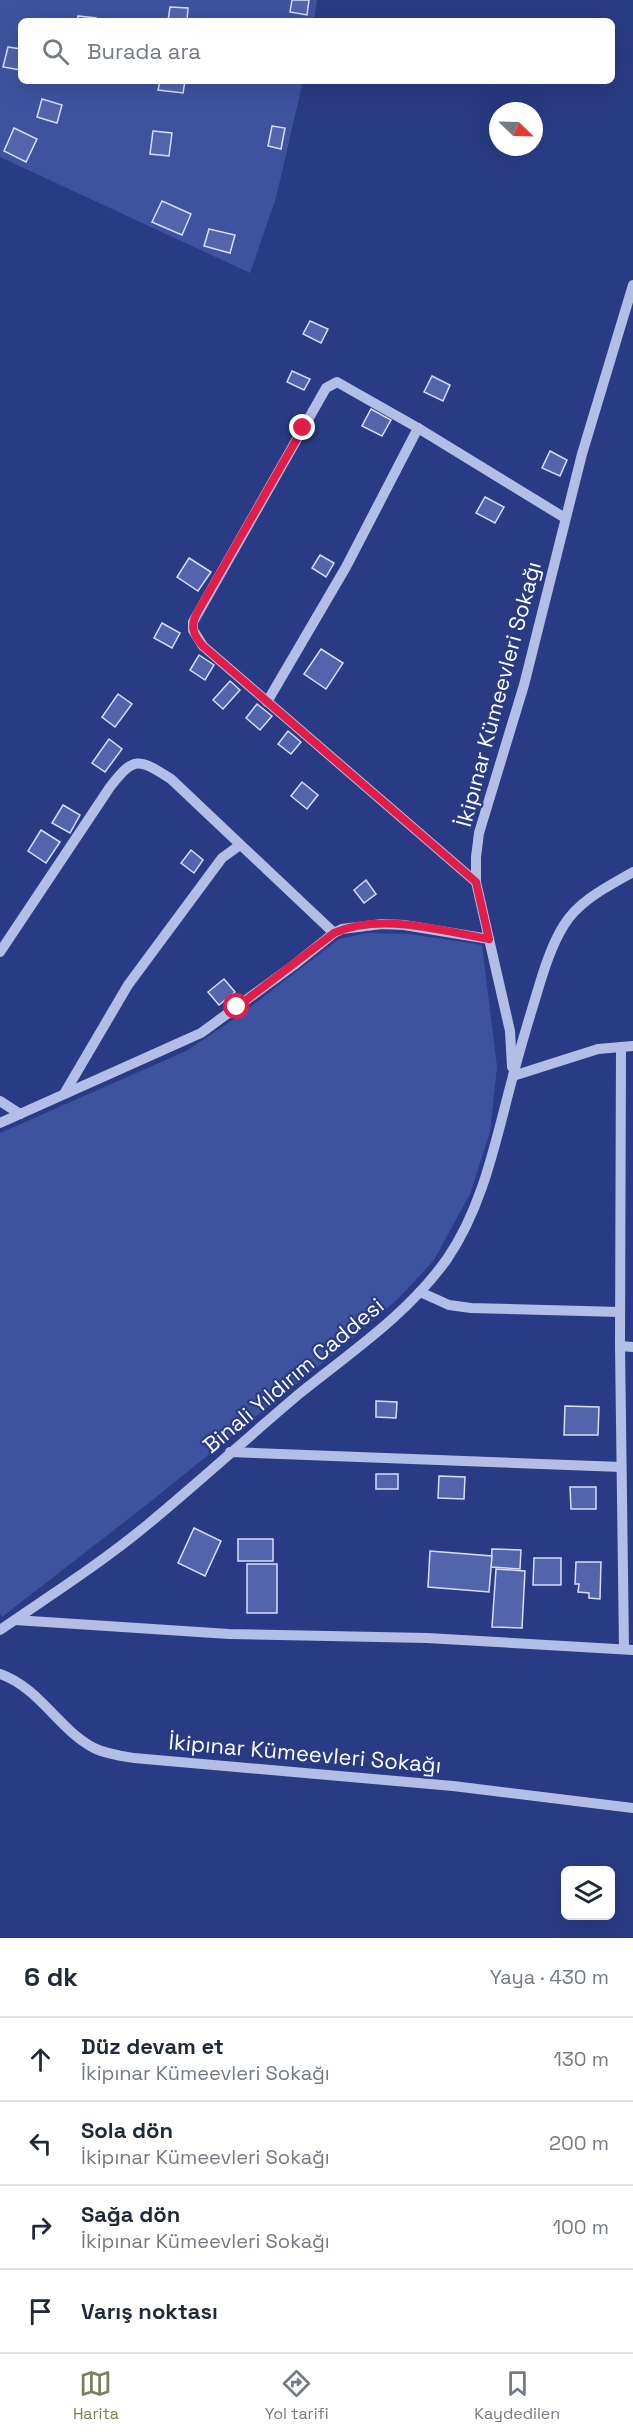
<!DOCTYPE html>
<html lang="tr">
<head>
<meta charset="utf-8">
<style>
	body { margin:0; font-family:"Space Grotesk",sans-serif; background:#f2f2f3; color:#1f2937 }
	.controls { position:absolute; right:18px; bottom:18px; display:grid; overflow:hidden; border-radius:9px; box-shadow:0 6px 24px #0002 }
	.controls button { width:54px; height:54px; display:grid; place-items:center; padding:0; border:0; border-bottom:2px solid #e0e1e3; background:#fff; color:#1f2937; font:30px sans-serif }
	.compass { position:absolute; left:489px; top:102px; width:54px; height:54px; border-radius:50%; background:#fff; box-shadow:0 6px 24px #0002; rotate:113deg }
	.stop { position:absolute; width:18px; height:18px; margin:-14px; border:4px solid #e11d48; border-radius:50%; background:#fff }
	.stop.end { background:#e11d48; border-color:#fff; box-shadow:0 2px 6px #0008 }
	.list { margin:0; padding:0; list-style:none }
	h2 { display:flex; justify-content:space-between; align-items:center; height:78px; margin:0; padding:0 24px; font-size:26px }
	h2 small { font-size:20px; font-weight:400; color:#747a83 }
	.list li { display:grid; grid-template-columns:39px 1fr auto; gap:18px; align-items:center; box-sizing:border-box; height:84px; padding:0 24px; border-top:2px solid #e0e1e3 }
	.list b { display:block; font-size:22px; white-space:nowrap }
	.list p { margin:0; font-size:20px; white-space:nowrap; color:#747a83 }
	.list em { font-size:20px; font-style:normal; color:#747a83 }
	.icon { flex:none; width:33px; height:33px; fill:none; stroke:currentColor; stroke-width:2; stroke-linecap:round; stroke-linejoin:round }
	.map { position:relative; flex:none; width:633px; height:1938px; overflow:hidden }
	.search { position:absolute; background:#fff; box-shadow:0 6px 24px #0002; left:18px; right:18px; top:18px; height:66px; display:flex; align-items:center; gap:15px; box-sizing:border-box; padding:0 21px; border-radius:9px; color:#747a83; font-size:22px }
	.sheet { height:414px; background:#fff }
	nav { display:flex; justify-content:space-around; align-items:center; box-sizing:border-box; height:84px; border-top:2px solid #e0e1e3; background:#fff; font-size:16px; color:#747a83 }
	nav a { display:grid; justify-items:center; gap:3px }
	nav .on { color:#7c7f55 }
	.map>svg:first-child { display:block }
</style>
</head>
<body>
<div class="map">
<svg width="633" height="1938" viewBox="0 0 633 1938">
	<rect width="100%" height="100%" fill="#293b84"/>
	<g fill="#3d53a0">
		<path d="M0 0H317L314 21H21V81H303L276 198 250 273 0 157Z"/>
		<path d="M367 933 410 934 482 945 497 1067 490 1132 470 1194 434 1260 399 1298 336 1352 145 1506 2 1617 0 1613V1133L186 1051 233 1020 339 939Z"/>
	</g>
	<g fill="#5164ac" stroke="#d6ddf6" stroke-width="1.5">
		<path d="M292 0H309L307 15 290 12Z"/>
		<path d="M170 7 188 8 187 21H168Z"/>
		<path d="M78 16 96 18V21H77Z"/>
		<path d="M8 47 21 49V70L3 67Z"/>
		<path d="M160 81H185L183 93 158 90Z"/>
		<path d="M42 99 62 105 57 123 37 117Z"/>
		<path d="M272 126 285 128 281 149 268 146Z"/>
		<path d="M14 128 37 139 26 162 4 151Z"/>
		<path d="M153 131 172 133 169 156 150 154Z"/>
		<path d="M162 201 191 214 182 235 152 222Z"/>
		<path d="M209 229 235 235 230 253 204 246Z"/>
		<path d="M310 321 328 329 321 343 303 334Z"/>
		<path d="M292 371 310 379 304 390 287 382Z"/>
		<path d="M432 376 450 385 443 401 424 392Z"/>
		<path d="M371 409 391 420 382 436 362 426Z"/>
		<path d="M550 451 567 460 560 476 542 468Z"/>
		<path d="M485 497 504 507 495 523 476 513Z"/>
		<path d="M320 555 334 563 326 577 312 568Z"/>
		<path d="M189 558 211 572 198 591 177 577Z"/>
		<path d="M162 623 180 633 172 648 154 638Z"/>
		<path d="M321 649 343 663 326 689 304 674Z"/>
		<path d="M199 655 214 665 205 680 190 670Z"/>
		<path d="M230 681 240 690 223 709 213 700Z"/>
		<path d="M118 694 132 704 115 727 102 717Z"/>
		<path d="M257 704 272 716 260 730 246 718Z"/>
		<path d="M288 731 301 742 291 754 278 744Z"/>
		<path d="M109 739 122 749 105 772 92 763Z"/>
		<path d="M302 782 318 795 307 809 291 796Z"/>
		<path d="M63 805 80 815 70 833 52 823Z"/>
		<path d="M41 830 60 842 46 863 28 851Z"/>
		<path d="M191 850 203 860 194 873 181 863Z"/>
		<path d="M366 880 376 894 364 903 354 890Z"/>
		<path d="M224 979 235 992 219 1005 208 992Z"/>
		<path d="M376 1401 397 1402 396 1418 376 1417Z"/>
		<path d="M565 1406 599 1407 598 1435H564Z"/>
		<rect x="376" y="1474" width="22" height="15"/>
		<path d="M439 1476 465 1477 464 1499 438 1498Z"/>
		<path d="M570 1487H596V1509H571Z"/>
		<path d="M194 1528 221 1541 205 1576 178 1563Z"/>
		<rect x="238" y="1539" width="35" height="22"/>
		<path d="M492 1549 521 1550 520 1569 491 1567Z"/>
		<path d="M430 1551 492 1556 489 1592 428 1587Z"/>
		<path d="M534 1558H561V1585H533Z"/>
		<path d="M576 1562H601L600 1599 589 1598V1593L578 1592 579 1584H575Z"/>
		<rect x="247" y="1564" width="30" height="49"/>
		<path d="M496 1569 525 1571 522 1628 492 1627Z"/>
	</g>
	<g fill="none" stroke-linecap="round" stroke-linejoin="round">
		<g stroke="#b3bee7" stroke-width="10">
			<path d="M267 702 346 567 418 428"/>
			<path d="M476 882 203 646 193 630V622L326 388 337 382 418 428 565 518"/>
			<path d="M0 952 110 787C134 756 138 758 171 779L334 933"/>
			<path d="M621 1047 620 1346 624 1649"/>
			<path d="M512 1067 510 1031 476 882V857L479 833 524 685 582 454 633 285"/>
			<path d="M513 1076 598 1049 633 1046"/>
			<path d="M64 1094 128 985 222 858 240 845"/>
			<path d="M0 1101 20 1114"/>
			<path d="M0 1123 201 1033 294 965 334 933 342 929 382 924 404 925 489 939"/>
			<path d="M420 1292 449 1305 471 1308 620 1312"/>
			<path d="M620 1346 633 1347"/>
			<path d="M230 1452 621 1467"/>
			<path d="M15 1620 229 1634 427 1638 633 1650"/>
			<path d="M0 1630C49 1596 100 1564 147 1525 198 1483 248 1437 299 1394 351 1352 408 1314 447 1259 484 1205 496 1138 513 1076 519 1052 526 1029 533 1006 541 980 549 949 564 925 579 900 609 886 633 872"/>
			<path d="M0 1674C40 1688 58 1729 94 1748 106 1754 121 1756 134 1758L453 1786 633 1808"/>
		</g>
	</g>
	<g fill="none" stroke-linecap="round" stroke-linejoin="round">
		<path stroke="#e11d48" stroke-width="8" d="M237 1007 334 933C381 912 441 931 489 939L476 882 203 646C193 635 190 626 197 613L303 428"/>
	</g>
	<g text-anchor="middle" stroke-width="4.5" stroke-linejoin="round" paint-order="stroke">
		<g font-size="22" fill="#fff" stroke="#293b84">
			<text transform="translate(498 694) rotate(-75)" y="8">İkipınar Kümeevleri Sokağı</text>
			<text transform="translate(293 1375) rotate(-40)" y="8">Binali Yıldırım Caddesi</text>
			<text transform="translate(305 1753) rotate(5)" y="8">İkipınar Kümeevleri Sokağı</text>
		</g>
	</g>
</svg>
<div class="controls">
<button><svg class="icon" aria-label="layers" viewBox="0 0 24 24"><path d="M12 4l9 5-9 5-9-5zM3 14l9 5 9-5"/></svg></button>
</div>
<svg class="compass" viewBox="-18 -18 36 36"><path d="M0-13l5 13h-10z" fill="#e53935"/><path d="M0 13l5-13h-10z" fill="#747a83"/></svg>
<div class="stop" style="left:237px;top:1007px"></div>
<div class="stop end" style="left:303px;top:428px"></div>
<div class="search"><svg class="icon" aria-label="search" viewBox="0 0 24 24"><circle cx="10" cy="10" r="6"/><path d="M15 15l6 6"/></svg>Burada ara</div>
</div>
<section class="sheet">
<h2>6 dk<small>Yaya · 430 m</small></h2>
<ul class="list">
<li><svg class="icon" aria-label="ahead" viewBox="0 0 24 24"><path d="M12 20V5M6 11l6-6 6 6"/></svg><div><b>Düz devam et</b><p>İkipınar Kümeevleri Sokağı</p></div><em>130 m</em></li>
<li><svg class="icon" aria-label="left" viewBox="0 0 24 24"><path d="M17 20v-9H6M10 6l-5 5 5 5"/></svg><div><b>Sola dön</b><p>İkipınar Kümeevleri Sokağı</p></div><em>200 m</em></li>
<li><svg class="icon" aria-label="right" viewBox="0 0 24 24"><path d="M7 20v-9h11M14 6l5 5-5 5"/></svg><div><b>Sağa dön</b><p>İkipınar Kümeevleri Sokağı</p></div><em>100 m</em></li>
<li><svg class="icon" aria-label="arrive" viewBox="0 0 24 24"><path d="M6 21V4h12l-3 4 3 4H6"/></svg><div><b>Varış noktası</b></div></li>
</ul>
</section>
<nav>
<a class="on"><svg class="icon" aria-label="map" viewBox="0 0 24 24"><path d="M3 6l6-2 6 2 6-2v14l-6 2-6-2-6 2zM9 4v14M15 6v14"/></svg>Harita</a>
<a><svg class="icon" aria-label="directions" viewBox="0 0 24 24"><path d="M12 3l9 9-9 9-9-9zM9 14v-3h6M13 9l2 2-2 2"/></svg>Yol tarifi</a>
<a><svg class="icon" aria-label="saved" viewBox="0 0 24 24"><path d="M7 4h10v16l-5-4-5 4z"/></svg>Kaydedilen</a>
</nav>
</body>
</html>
